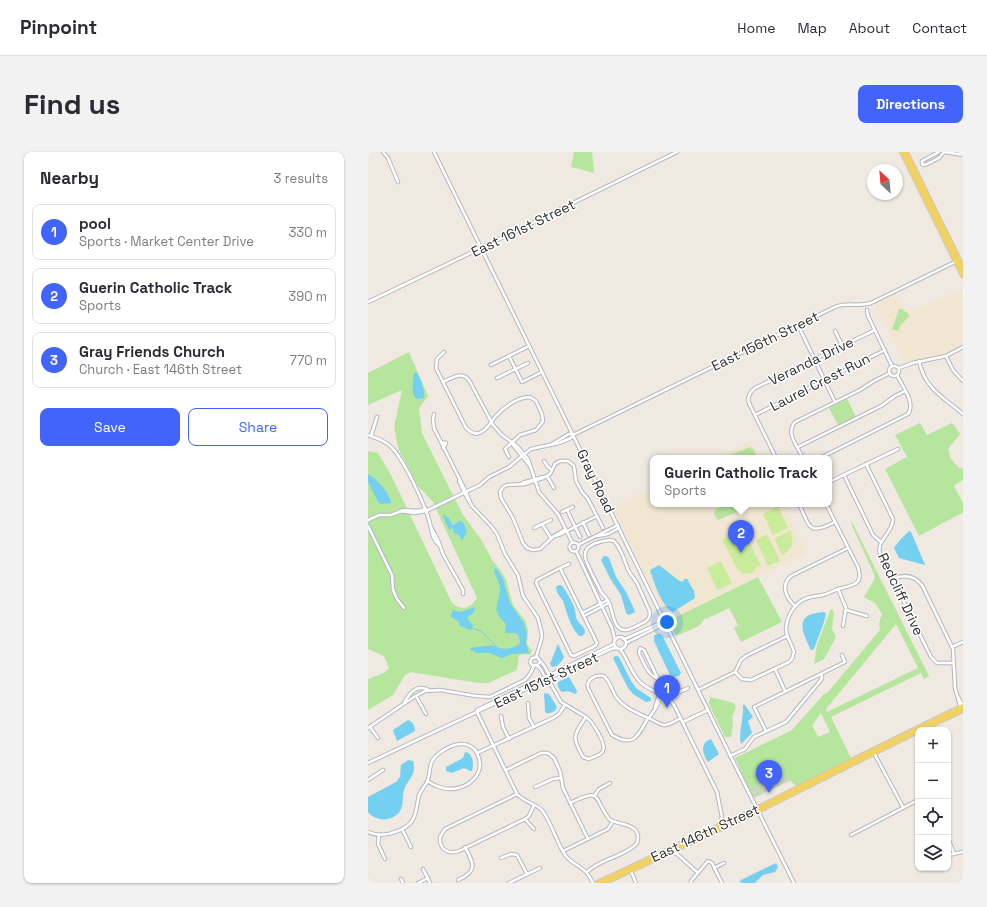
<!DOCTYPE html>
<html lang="en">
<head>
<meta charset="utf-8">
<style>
	body { margin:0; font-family:"Space Grotesk",sans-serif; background:#f2f2f3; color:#2b2b33 }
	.controls { position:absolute; right:12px; bottom:12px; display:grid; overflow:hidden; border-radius:8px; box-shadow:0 1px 3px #0004 }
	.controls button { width:36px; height:36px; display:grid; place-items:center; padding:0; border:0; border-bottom:1px solid #e1e1e2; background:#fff; color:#2b2b33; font:20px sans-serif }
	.compass { position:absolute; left:499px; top:12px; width:36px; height:36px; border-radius:50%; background:#fff; box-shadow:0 1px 3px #0004; rotate:334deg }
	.you { position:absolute; left:299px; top:470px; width:14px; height:14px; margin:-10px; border:3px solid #fff; border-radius:50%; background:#1a73e8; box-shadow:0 0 0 6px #1a73e833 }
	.badge { display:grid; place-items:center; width:26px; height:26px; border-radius:50%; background:#4264fb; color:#fff; font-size:13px; font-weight:700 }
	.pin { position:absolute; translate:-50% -33px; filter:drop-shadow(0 1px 2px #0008) }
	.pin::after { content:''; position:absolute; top:21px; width:14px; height:12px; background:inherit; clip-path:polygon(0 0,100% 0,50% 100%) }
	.popup { position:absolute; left:282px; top:303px; width:182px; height:52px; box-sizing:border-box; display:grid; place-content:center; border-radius:8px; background:#fff; filter:drop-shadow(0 1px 3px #0005); font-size:13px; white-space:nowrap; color:#7c7c81 }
	.popup b { font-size:15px; color:#2b2b33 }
	.popup::after { content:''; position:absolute; left:50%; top:100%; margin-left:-8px; border:8px solid transparent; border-top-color:#fff }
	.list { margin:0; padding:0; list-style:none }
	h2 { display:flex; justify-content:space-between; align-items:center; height:52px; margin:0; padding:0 16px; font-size:17px }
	h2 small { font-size:13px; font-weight:400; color:#7c7c81 }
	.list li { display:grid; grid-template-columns:26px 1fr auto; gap:12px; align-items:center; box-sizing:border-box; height:56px; margin:0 8px 8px; padding:0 8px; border:1px solid #e1e1e2; border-radius:8px }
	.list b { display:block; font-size:15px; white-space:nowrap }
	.list p { margin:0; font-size:13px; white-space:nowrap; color:#7c7c81 }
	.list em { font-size:13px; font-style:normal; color:#7c7c81 }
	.actions { display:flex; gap:8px; padding:12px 16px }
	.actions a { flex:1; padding:9px 0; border:1px solid #4264fb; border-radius:8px; text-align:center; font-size:14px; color:#4264fb }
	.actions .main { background:#4264fb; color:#fff }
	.icon { flex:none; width:22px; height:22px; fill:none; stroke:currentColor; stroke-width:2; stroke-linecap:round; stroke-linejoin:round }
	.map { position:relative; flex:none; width:595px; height:731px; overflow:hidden; border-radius:8px }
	header { display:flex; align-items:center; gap:24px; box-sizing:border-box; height:56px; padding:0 20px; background:#fff; border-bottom:1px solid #e1e1e2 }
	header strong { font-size:19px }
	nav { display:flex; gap:22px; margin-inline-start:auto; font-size:14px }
	.intro { display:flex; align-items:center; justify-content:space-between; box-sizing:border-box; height:96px; padding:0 24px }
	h1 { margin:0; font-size:28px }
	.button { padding:10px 18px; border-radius:8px; background:#4264fb; color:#fff; font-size:14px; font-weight:700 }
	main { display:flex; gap:24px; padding:0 24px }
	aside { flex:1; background:#fff; border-radius:8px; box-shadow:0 1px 3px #0004 }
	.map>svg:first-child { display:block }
</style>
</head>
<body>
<header>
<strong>Pinpoint</strong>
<nav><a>Home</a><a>Map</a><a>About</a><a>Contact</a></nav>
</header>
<div class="intro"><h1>Find us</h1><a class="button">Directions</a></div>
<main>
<aside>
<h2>Nearby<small>3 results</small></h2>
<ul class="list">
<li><span class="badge">1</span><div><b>pool</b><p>Sports · Market Center Drive</p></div><em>330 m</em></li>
<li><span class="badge">2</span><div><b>Guerin Catholic Track</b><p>Sports</p></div><em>390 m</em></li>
<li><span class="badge">3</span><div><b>Gray Friends Church</b><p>Church · East 146th Street</p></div><em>770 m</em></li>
</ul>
<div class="actions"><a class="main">Save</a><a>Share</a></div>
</aside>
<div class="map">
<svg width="595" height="731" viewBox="0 0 595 731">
	<rect width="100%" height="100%" fill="#efe9e1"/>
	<g fill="#f0e6d1">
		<path d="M595 139V194L574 203 537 212 506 151 527 141 534 154 542 161 573 146Z"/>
		<path d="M383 288 392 306H346Z"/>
		<path d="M285 336V352H415L439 401 300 469 245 355Z"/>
	</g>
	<g fill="#b6e59e" fill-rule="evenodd">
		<path d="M206 0H224L226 21 203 15Z"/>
		<path d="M531 157H533L540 161 541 164 532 174 530 179 524 177Z"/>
		<path d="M41 200 60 244 51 256 54 281 95 363 114 389 124 408 133 419 138 428 145 453 157 468 160 478 159 492 164 499 162 503 158 502 151 503 149 518 120 531H110L43 520 37 523 25 543 0 558V527L16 521 21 516 16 504 0 497V299L10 301 23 323 84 451C94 459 102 457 109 446L65 350 50 334 30 296 26 275 34 238 0 253V221Z"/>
		<path d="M479 247 488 265 470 273 461 256Z"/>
		<path d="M552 271 559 283 584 271 592 282 580 297 583 307 591 316H595V328L588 332 586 334 595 351V362L594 361 551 384 517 317 539 305 527 283Z"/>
		<path d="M382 295 385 297 390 306H344L350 303 355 306Z"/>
		<path d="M358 352H380L378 356 350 368 346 362 347 358Z"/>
		<path d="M483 368 561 524 556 527 553 521 463 565 483 606 429 635 415 621 381 637 367 606 424 578 456 542 460 540 512 478 511 471 514 462 507 451 496 445 506 428 507 424 484 374ZM528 472 550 516 459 560 458 557ZM453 561 462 580 450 585 444 573Z"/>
		<path d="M390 425 414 470 373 490 366 476 370 473 361 456 338 467 337 466 331 474 308 484 300 469Z"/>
		<path d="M464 457 466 460 464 477 468 485 456 507 446 512 449 493 462 459Z"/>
		<path d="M342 545 366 551 368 555 364 565 365 571 363 585H357L341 552Z"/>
	</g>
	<path fill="#c8d9b8" d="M415 621 423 628 386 646 381 637Z"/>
	<g fill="#c9ec9a">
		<path d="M410 354 420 376 405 383 395 362Z"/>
		<path d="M365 379 373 380 378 383 393 414 391 415 390 413 384 421 376 422 370 418 354 387 356 386 358 387 360 382Z"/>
		<path d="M422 379C427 389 424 398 414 403L407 388V386Z"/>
		<path d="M399 382 412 409 400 414 388 388Z"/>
		<path d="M353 409 364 431 349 438 339 416Z"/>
	</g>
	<g fill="#75cff0">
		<path d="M48 220C53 226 57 239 56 246L49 247 47 246C43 239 45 228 46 221Z"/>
		<path d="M0 322C10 328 21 340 23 351L13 352 10 350 0 330Z"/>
		<path d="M75 362 81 366 84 373H86L91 369 95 370 99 379 94 389 91 383 86 381 85 376 81 378 75 364Z"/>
		<path d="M541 379 543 380 557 413 531 406 526 396 532 388Z"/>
		<path d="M236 404H238L241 406 248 425 258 440 266 457 267 460 261 463 258 461 253 443 242 426 233 408Z"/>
		<path d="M291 413 310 428 315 430 316 427H319L326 439 327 446 305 460C293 454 286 430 282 418Z"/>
		<path d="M126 416 129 417 135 427 142 451 156 471 159 482 158 491 161 501 144 502 134 506 121 501H109L102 498 103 496C111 495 119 493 126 494 129 494 129 495 132 496 138 498 149 496 152 490L151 484 147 481H137L138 472C122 457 131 454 132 437 132 431 127 424 126 418Z"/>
		<path d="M191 433H193C196 435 205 451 206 455 208 459 207 464 209 468 212 473 217 474 217 481L214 484H211C202 474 199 461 195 449 192 444 188 441 188 435Z"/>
		<path d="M107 455 106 460 100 465V468L105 473 103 478 92 474 91 470 82 464 85 458 92 460Z"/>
		<path d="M456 460 458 461C456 473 450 485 446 497L443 498C434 479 425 462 456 460Z"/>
		<path d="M289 482H292L295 485 313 521 311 524 305 525 302 523 286 489V484Z"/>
		<path d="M190 492 196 505C194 510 189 515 184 515L182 512Z"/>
		<path d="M247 504H250L252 507 263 529 268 536 283 546V549L278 550 265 542 260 536 245 506Z"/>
		<path d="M201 525 209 539 208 542 200 539 194 540C191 538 189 533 190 530Z"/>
		<path d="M176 541 181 542 189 555C188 559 182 562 178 561L177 559Z"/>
		<path d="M375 553H377L385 565 380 569 384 581 373 592C370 581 376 566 375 553Z"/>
		<path d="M40 568C44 569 47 574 47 579L29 589 25 578Z"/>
		<path d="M343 587 351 602 340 610C334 601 332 591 343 587Z"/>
		<path d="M97 600C105 601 106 611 104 619H102L96 616 84 621 78 619V615L95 606Z"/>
		<path d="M40 608 45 609C49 624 40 626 36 638 34 644 36 653 32 659 25 670 8 670 0 660V645L28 630 32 625 33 613Z"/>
		<path d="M408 711 410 715 407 720 395 723 387 731H373L372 729 373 728Z"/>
	</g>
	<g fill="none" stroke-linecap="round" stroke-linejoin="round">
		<path stroke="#75cff0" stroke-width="1" d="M104 476 113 479 127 493"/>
		<g stroke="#b4b7c1" stroke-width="4.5">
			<g id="minor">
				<path d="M15 0 20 6 30 30"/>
				<path d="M66 0 364 607 426 731"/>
				<path d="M571 0 554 9V12L557 13 571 6 576 0"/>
				<path d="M577 0 595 3"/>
				<path d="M0 150 113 96 309 0"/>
				<path d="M499 158 500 164 524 214"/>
				<path d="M430 173 467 250"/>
				<path d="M467 179 474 193"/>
				<path d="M76 200 69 207 68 216 98 276C103 281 109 284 115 279 120 276 123 270 127 265 135 256 149 245 162 245L168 249 174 262 175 269 173 272 168 278 152 283 137 297 141 305"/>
				<path d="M141 204 154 230 174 220"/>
				<path d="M578 204 585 218 595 229"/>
				<path d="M551 209C557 237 575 245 595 262"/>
				<path d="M123 213 161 194"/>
				<circle cx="526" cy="219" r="5"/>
				<path d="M531 216 545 211 578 204 595 195"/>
				<path d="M129 226 160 211"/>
				<path d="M75 230C84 226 93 219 101 228L125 273 134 283 149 294 160 307 171 340 190 362 204 390"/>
				<path d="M66 262 65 267 66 276 98 340 101 348"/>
				<path d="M387 263 517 198"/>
				<path d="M0 283C8 286 16 288 22 294 35 305 56 351 61 368 64 377 63 386 71 393"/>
				<path d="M3 284 9 265"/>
				<path d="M73 290 78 291 75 296"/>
				<path d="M184 292 201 282H207L467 155C479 150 490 155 503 151L589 109"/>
				<path d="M145 293 162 314"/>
				<path d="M430 295 513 254 527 244 537 239"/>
				<path d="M408 306 381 251C379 245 382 240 387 236L507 178"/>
				<path d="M435 306C430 295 417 281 427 270L492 238 506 229 522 221"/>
				<path d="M452 306 540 262C548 251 534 234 529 223"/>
				<path d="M176 309 180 315 184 318"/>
				<path d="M498 312 525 367C525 381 508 388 512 402L563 505 569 511H586"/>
				<path d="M476 323 505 383 513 390"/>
				<path d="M179 324 186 336"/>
				<path d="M91 329 97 342 104 354 123 374 129 382 137 402 150 423 155 444 170 466 174 483 173 489 168 505"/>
				<path d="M461 330 530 297"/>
				<path d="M154 331 175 325"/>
				<path d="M431 352C442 375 440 384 467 370"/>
				<path d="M199 358 212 385"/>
				<path d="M32 359 47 361 58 359 112 333 121 325 141 315 154 304 163 297 191 291 203 286 205 283"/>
				<path d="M194 360 205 355"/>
				<path d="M0 368 11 363H23L36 358 49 359 58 357"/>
				<path d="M215 370 221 383"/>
				<path d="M174 372 183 386"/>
				<path d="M0 374 24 423 25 438 29 447 36 456"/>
				<path d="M63 375 70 388 75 402 95 438V442"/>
				<path d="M166 376 183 368"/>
				<path d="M198 378H196L186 384 191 383 229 364"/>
				<path d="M186 384 172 397 165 398 159 396 155 391 145 366 133 346 132 340 135 335 139 333 157 332 175 326 182 322 187 312 192 309H200L206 314 208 329 214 340 220 347 235 376"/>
				<path d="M230 384 240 382 251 376"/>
				<path d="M242 388 246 389 250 394 255 404 260 418 269 431 282 460C282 467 279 469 273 472 268 474 263 478 258 478 246 479 245 461 242 453 240 448 237 444 233 440 230 433 216 409 217 403 217 392 234 389 242 388Z"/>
				<circle cx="206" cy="395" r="4.5"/>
				<path d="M210 393 250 373"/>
				<path d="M208 399 244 476 247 488"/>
				<path d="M192 416 229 491 227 494 206 504 203 503 168 431 169 428Z"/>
				<path d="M192 416 201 412"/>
				<path d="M524 427C536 422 546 423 554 433L585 497 587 536 592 553"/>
				<path d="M470 437 478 456 475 474"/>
				<path d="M427 454C418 446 412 433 423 424L480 396"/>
				<path d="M478 458 499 464"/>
				<path d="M214 461 240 448"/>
				<path d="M216 464 241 451"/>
				<circle cx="252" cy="491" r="6"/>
				<path d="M255 487 259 486 297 469"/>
				<path d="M258 491 298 471"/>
				<path d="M584 495 595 490"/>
				<path d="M252 497C260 507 263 521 272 530 282 540 298 541 306 553L349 640 354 665 351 673"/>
				<path d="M172 509 170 513H164L162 510 164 506 169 505 177 515 181 523"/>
				<path d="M169 514 172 516 177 525"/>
				<path d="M407 517 417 539"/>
				<path d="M367 520 374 527 383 528 421 510 424 507 426 500C424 492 418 485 418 477 419 462 428 448 443 445 447 444 451 444 455 443 460 442 465 439 470 437 484 433 496 434 490 415L458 352"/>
				<path d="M180 527 193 550 218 565C224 569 239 592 235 599 233 603 226 605 221 607L215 605C203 584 206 583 218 565"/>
				<path d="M290 527C279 522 276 511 271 501L272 496 276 498 290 527 297 535"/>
				<path d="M303 534 308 532 312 539"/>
				<path d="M297 535 303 534 307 542 320 536"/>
				<path d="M330 538 367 520 373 508 378 504 419 484"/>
				<path d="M48 544 58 562"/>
				<path d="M590 545 594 552"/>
				<path d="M36 551C42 540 49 532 61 538"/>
				<path d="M160 551 161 566 166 575"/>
				<path d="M287 555 290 546 292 545"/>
				<path d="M109 559V558L246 492"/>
				<path d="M109 560 149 642C156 650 166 651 174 658 184 672 188 689 197 703 206 715 217 713 225 731"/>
				<path d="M133 564 135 575 141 587"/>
				<path d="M280 566C270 584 266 596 244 583L220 536C218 527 228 522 236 524 242 530 244 538 248 545 256 556 268 560 280 566H281C298 576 296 575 313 566"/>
				<path d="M281 566 289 554 297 535"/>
				<path d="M315 570 340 558"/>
				<path d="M2 575 10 586"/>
				<path d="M0 576 46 545 57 539 72 538 108 544 122 545 157 528 162 522 166 514"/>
				<path d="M398 579 386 555 477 510 474 503"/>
				<path d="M109 601 187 565 191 562 197 553"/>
				<path d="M506 601 535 655"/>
				<path d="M362 604 377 597 386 585 418 570 453 528 454 525 453 522"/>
				<path d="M0 611 243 497 248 496"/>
				<path d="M138 618 173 601H180L186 606 192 619 195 636 220 687"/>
				<path d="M549 624 550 625"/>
				<path d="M0 628 15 618"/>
				<path d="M167 635 185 627 193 626"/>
				<path d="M149 642 77 677 72 685C71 697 80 703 91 699L157 667 161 664 166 653"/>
				<path d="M226 644 231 637 242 631"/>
				<path d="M202 651C234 635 225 645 241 667 248 672 258 671 265 676 271 680 272 690 266 694 252 706 232 707 219 720"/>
				<path d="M157 667 166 677"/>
				<path d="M34 677 43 695"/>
				<path d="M0 680C9 684 17 684 27 680 33 678 40 675 44 669 49 662 49 651 51 643 53 638 57 634 59 630 62 624 61 618 63 612 66 602 84 591 95 592 100 592 107 596 109 601 119 621 101 637 82 637 73 637 66 633 59 629"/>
				<path d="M11 683 10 692 17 707"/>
				<path d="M483 683 550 648"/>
				<path d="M580 686 586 702"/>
				<path d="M195 699 236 679 240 677 245 669"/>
				<path d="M304 700 309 702 330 721"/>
				<path d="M580 703 595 700"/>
				<path d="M133 706 143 702 149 703 159 722"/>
				<path d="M346 716 356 711"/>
				<path d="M55 717 62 731"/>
				<path d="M263 719 268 731"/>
				<path d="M33 727 35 731"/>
				<path d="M90 728C110 719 106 712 97 695"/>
				<path d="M50 731 60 726"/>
				<path d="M141 731 172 716"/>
				<path d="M323 731V729L340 709 344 711 354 731"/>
				<path d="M594 731 595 730"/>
			</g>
		</g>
		<g stroke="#c9c9c9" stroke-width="6">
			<g id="major">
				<path d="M534 0 595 124"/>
				<path d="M538 0 595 116"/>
				<path d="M553 578 595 558"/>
				<path d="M229 731 392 655 489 606 595 554"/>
				<path d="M236 731 386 661 550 579"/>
			</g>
		</g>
		<use href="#minor" stroke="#fff" stroke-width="2.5"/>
		<use href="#major" stroke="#f2d163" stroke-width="4"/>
	</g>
	<g text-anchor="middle" stroke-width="3" stroke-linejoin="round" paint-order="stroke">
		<g font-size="14" fill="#2e2e2e" stroke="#fff">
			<text transform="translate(155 76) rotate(-26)" y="5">East 161st Street</text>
			<text transform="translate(397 189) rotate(-26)" y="5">East 156th Street</text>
			<text transform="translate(443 209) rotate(-26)" y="5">Veranda Drive</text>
			<text transform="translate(452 230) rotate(-27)" y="5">Laurel Crest Run</text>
			<text transform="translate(228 329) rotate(64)" y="5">Gray Road</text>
			<text transform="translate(533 442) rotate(65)" y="5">Redcliff Drive</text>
			<text transform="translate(178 528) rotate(-25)" y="5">East 151st Street</text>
			<text transform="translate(337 681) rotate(-25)" y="5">East 146th Street</text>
		</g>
	</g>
</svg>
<div class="controls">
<button>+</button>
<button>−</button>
<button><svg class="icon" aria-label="locate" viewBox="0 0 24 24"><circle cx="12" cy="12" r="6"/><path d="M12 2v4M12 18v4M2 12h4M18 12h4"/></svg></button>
<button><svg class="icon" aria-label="layers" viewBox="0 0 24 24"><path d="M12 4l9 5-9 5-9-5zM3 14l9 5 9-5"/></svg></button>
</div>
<svg class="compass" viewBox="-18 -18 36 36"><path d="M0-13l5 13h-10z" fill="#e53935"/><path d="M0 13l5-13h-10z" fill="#7c7c81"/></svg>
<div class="you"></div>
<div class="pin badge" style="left:299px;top:556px">1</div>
<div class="pin badge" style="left:373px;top:401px">2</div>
<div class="popup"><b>Guerin Catholic Track</b>Sports</div>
<div class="pin badge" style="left:401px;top:641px">3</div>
</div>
</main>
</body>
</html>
